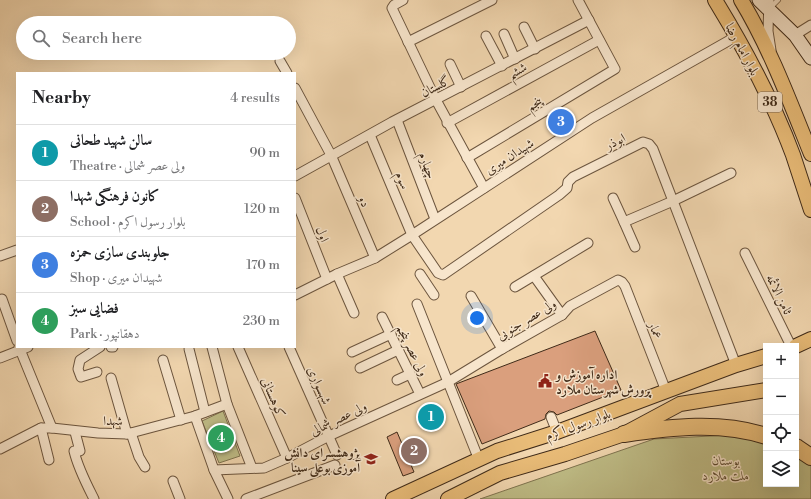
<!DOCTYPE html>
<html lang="en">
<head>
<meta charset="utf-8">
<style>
	body { margin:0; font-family:"Libre Bodoni",Amiri,serif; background:#f6f6f6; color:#202124 }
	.controls { position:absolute; right:12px; bottom:12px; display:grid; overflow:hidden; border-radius:0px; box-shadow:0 4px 16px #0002 }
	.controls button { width:36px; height:36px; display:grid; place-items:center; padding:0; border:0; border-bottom:1px solid #e0e0e0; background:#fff; color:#202124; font:20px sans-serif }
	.you { position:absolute; left:477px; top:318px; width:14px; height:14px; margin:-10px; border:3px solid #fff; border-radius:50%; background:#1a73e8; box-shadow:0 0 0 6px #1a73e833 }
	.badge { display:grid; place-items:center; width:26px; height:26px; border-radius:50%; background:#ea580c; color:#fff; font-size:13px; font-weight:700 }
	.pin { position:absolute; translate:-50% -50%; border:2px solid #fff; box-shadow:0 1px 4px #0006 }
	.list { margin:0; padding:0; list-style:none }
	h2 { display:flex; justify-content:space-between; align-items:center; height:52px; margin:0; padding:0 16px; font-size:17px }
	h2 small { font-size:13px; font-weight:400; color:#757577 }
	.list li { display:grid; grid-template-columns:26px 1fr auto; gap:12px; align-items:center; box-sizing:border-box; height:56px; padding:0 16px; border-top:1px solid #e0e0e0 }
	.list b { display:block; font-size:15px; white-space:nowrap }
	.list p { margin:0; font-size:13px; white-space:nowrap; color:#757577 }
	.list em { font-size:13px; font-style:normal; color:#757577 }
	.icon { flex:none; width:22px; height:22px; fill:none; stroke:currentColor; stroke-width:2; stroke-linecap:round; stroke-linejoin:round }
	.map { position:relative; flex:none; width:811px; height:499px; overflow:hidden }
	.search { position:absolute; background:#fff; box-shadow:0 4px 16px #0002; left:16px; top:16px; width:280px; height:44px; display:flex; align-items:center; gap:10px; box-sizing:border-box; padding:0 14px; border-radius:22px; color:#757577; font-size:15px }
	.panel { position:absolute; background:#fff; box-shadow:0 4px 16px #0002; left:16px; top:72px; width:280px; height:276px; border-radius:0px }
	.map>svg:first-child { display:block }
</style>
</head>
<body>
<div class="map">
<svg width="811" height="499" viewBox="0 0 811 499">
	<rect width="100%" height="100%" fill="#f2d7b0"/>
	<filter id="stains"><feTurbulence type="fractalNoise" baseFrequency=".005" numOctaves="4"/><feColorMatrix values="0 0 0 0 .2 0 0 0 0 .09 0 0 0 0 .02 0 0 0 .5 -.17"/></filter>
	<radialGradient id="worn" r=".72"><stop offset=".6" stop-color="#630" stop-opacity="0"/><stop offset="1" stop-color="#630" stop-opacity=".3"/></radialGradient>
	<g fill="#bfbd87" stroke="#7f7450">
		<path d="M223 411 240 456 219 463 202 421Z"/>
		<path d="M730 435 766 441V484H796V453L811 462V499H480L654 439Z"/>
	</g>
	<g fill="#da9f7d" stroke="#3f2a18">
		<path d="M595 331 621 390 557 415 554 412 549 411 546 414 545 419 482 444 456 384Z"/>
		<path d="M397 432 414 472 403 476 387 437Z"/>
	</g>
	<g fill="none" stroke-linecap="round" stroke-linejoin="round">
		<g stroke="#6c553e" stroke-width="6">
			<path id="lane" d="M770 8 778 0"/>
		</g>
		<g stroke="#6c553e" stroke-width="11">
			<g id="street">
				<path d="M403 0 394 5 392 8 436 100 484 188"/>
				<path d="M769 0 768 31 771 50"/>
				<path d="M524 27 535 49"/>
				<path d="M504 34 515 59"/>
				<path d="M795 35 811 25"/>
				<path d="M486 36 502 66"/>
				<path d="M408 42 492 0"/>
				<path d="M280 61 287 73"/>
				<path d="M450 64 461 87"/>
				<path d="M295 88 331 155 375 258"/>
				<path d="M397 120 435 219"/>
				<path d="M447 123 599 40"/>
				<path d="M370 135 412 235 438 273 443 275 559 195 567 188 568 182 573 177 643 142 649 144 653 149 736 365"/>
				<path d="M467 158 615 69 578 0"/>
				<path d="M295 176 392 122 589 20"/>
				<path d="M295 198 327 279"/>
				<path d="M613 198 624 222 673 201 731 173"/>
				<path d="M624 222 635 247"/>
				<path d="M745 253 791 346"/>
				<path d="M0 256 17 250"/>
				<path d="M337 274 354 313"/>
				<path d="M420 274 434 295"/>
				<path d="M534 276 562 315"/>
				<path d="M515 287 588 243"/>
				<path d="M295 295 337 274 375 258 412 235 592 118 737 36"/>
				<path d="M471 296 502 349"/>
				<path d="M2 299 17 341"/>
				<path d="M417 304 479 460"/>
				<path d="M382 317 420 394"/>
				<path d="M19 347 52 428"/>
				<path d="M111 347H113"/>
				<path d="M212 347 227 404 252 468"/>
				<path d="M238 347 287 458"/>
				<path d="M289 347 337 455"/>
				<path d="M189 349 205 412"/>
				<path d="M352 352 391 334"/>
				<path d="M0 358 28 347"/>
				<path d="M163 360 181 420"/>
				<path d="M360 368 398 350"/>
				<path d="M97 372 81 377 78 369 80 360 100 347"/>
				<path d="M111 378 127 434"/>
				<path d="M397 380 410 374"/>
				<path d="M195 416 214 470 228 499"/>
				<path d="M551 417 557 432"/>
				<path d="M41 428 49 460"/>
				<path d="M75 432 80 451H74C78 468 86 483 94 499"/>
				<path d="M131 433 139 457 145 467"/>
				<path d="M0 449 41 428H52L98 433 127 434 195 416 227 404"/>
				<path d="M214 470 264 468 287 458 329 436 448 382 502 349 562 315 570 306 618 280 622 282 625 286 666 391"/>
				<path d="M173 481 180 499"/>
				<path d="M246 499 335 465"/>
			</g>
		</g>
		<g stroke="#3f2a18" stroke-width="15">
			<path id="secondary" d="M759 0 795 35 811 58"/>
		</g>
		<g stroke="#3f2a18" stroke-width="16">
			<g id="primary">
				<path d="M715 0C745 49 773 101 793 155 799 173 805 192 811 210"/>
				<path d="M741 0C770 48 790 102 811 154"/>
				<path d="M796 346 811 339"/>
				<path d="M393 499 497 451 557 432 736 365 766 356"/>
				<path d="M448 499 500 473 565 454 624 434 680 404 766 390"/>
			</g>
		</g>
		<g stroke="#3f2a18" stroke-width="18">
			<g id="highway">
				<path d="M624 434C671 427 721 421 766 436"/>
				<path d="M796 447 811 457"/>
			</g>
		</g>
		<use href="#lane" stroke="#f7e5cc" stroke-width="4.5"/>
		<use href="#street" stroke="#f7e5cc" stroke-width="9"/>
		<use href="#secondary" stroke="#f7e5cc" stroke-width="13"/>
		<use href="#primary" stroke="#e9bc78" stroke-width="14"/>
		<use href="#highway" stroke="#e9bc78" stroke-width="16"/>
	</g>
	<defs>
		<g id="civic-bare" transform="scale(1.08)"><path d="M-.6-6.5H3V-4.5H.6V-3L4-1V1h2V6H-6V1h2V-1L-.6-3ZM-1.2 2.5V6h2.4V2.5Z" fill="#8f2418" stroke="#f7e5cc" stroke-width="2.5" paint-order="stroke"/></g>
		<g id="school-bare" transform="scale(1.08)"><path d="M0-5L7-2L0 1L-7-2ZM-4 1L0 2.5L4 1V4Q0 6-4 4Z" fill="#8f2418" stroke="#f7e5cc" stroke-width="2.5" paint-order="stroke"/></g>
	</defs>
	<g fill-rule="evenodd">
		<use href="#civic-bare" x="545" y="381"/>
		<use href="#school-bare" x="371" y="459"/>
	</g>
	<g text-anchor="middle" stroke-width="3" stroke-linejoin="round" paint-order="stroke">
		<rect fill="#f7e5cc" stroke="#76624e" stroke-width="1" x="758" y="92" width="24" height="20" rx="3"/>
		<g font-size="12" font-weight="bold" fill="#3f2a18">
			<text x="770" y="106">38</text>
		</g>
		<g font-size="13" fill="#3f2a18" stroke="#f7e5cc">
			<text transform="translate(743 49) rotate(62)" y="5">بلوار امام رضا</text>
			<text transform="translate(517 70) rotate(-29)" y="5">ششم</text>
			<text transform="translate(435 86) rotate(-27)" y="5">گلستان</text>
			<text transform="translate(534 103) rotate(-31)" y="5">پنجم</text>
			<text transform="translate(615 141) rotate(-27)" y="5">ابوذر</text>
			<text transform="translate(509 156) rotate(-33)" y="5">شهیدان میری</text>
			<text transform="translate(428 165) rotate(69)" y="5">چهارم</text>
			<text transform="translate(403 180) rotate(67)" y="5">سوم</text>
			<text transform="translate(365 201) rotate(67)" y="5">دو</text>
			<text transform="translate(323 234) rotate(68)" y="5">اول</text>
			<text transform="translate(780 294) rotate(64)" y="5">ثامن الائمه</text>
			<text transform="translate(526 319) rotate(-31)" y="5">ولی عصر جنوبی</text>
			<text transform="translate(656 330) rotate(69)" y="5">عمار</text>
			<text transform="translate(413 350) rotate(64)" y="5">ولی عصر پنجم</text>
			<text transform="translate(320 385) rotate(66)" y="5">شهسواری</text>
			<text transform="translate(274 397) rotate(67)" y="5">کوهستانی</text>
			<text transform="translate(338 418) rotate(-26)" y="5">ولی عصر شمالی</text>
			<text x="113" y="425">شهدا</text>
			<text transform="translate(578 424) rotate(-20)" y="5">بلوار رسول اکرم</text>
		</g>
		<g font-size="13" font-weight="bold" fill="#3f2a18" stroke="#f7e5cc" text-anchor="start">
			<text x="556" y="379">اداره آموزش و<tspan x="556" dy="15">پرورش شهرستان ملارد</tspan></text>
			<text x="360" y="457" text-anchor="end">پژوهشسرای دانش<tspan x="360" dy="15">آموزی بوعلی سینا</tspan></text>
		</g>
		<g font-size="13" font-style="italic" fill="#59472e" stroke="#f7e5cc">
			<text x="726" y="465">بوستان<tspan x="726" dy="15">ملت ملارد</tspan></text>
		</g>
	</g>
	<rect width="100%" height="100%" filter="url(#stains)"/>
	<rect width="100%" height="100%" fill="url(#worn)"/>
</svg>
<div class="controls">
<button>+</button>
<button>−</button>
<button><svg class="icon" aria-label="locate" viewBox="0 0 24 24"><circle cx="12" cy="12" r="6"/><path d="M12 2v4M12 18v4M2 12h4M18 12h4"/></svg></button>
<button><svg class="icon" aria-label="layers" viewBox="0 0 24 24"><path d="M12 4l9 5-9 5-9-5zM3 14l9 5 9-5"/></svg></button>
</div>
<div class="you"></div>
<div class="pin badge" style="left:431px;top:417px;background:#0f9aa8">1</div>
<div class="pin badge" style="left:414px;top:451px;background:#8d6e63">2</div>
<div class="pin badge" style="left:561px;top:122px;background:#3f7fe0">3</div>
<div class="pin badge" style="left:221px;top:438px;background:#2e9e5b">4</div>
<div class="search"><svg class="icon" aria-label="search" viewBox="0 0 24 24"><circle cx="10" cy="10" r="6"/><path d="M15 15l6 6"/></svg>Search here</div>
<section class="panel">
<h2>Nearby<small>4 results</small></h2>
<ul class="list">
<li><span class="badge" style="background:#0f9aa8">1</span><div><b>سالن شهید طحانی</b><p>Theatre · ولی عصر شمالی</p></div><em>90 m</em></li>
<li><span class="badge" style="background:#8d6e63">2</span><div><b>کانون فرهنگی شهدا</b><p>School · بلوار رسول اکرم</p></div><em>120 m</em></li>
<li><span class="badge" style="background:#3f7fe0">3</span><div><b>جلوبندی سازی حمزه</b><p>Shop · شهیدان میری</p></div><em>170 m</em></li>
<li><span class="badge" style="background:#2e9e5b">4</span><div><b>فضایی سبز</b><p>Park · دهقانپور</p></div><em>230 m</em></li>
</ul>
</section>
</div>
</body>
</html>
